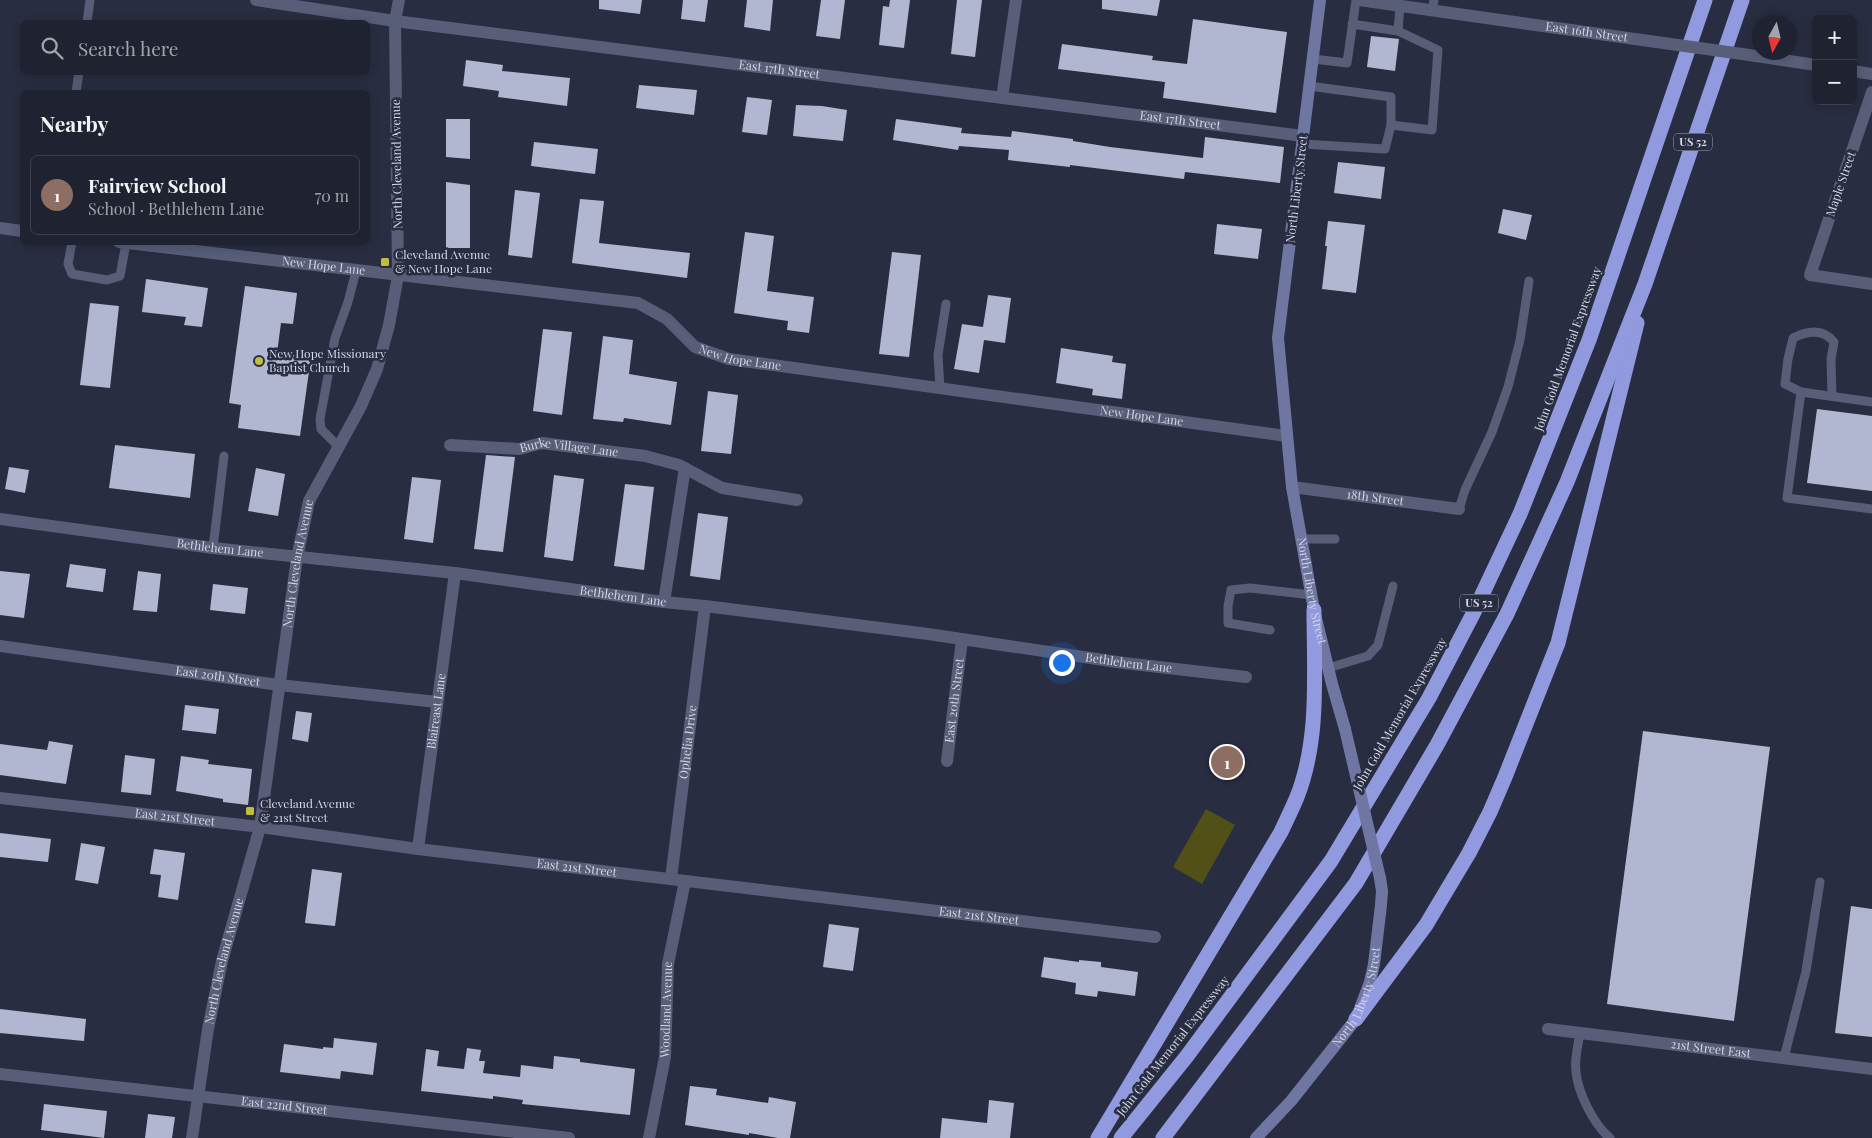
<!DOCTYPE html>
<html lang="en">
<head>
<meta charset="utf-8">
<style>
	body { margin:0; font-family:"Playfair Display",serif; background:#2c2f3d; color:#f1f3f6 }
	.controls { position:absolute; right:15px; top:15px; display:grid; overflow:hidden; border-radius:8px; box-shadow:0 2px 12px #0003 }
	.controls button { width:45px; height:45px; display:grid; place-items:center; padding:0; border:0; border-bottom:1px solid #3c3f4d; background:#1f2231; color:#f1f3f6; font:25px sans-serif }
	.compass { position:absolute; left:1752px; top:15px; width:45px; height:45px; border-radius:50%; background:#1f2231; box-shadow:0 2px 12px #0003; rotate:188deg }
	.you { position:absolute; left:1061px; top:662px; width:18px; height:18px; margin:-12px; border:4px solid #fff; border-radius:50%; background:#1a73e8; box-shadow:0 0 0 8px #1a73e833 }
	.badge { display:grid; place-items:center; width:32px; height:32px; border-radius:50%; background:#ea580c; color:#fff; font-size:16px; font-weight:700 }
	.pin { position:absolute; translate:-50% -50%; border:2px solid #fff; box-shadow:0 1px 5px #0006 }
	.list { margin:0; padding:0; list-style:none }
	h2 { display:flex; justify-content:space-between; align-items:center; height:65px; margin:0; padding:0 20px; font-size:21px }
	h2 small { font-size:16px; font-weight:400; color:#a1a4ab }
	.list li { display:grid; grid-template-columns:32px 1fr auto; gap:15px; align-items:center; box-sizing:border-box; height:80px; margin:0 10px 10px; padding:0 10px; border:1px solid #3c3f4d; border-radius:8px }
	.list b { display:block; font-size:19px; white-space:nowrap }
	.list p { margin:0; font-size:16px; white-space:nowrap; color:#a1a4ab }
	.list em { font-size:16px; font-style:normal; color:#a1a4ab }
	.icon { flex:none; width:28px; height:28px; fill:none; stroke:currentColor; stroke-width:2; stroke-linecap:round; stroke-linejoin:round }
	.map { position:relative; flex:none; width:1872px; height:1138px; overflow:hidden }
	.search { position:absolute; background:#1f2231; box-shadow:0 2px 12px #0003; left:20px; top:20px; width:350px; height:55px; display:flex; align-items:center; gap:12px; box-sizing:border-box; padding:0 18px; border-radius:8px; color:#a1a4ab; font-size:19px }
	.panel { position:absolute; background:#1f2231; box-shadow:0 2px 12px #0003; left:20px; top:90px; width:350px; height:155px; border-radius:8px }
	.map>svg:first-child { display:block }
</style>
</head>
<body>
<div class="map">
<svg width="1872" height="1138" viewBox="0 0 1872 1138">
	<rect width="100%" height="100%" fill="#292d41"/>
	<path fill="#515017" d="M1206 809 1235 825 1202 884 1173 867Z"/>
	<g fill="#b2b7d1">
		<path d="M599 0H642L640 14 599 9Z"/>
		<path d="M683 0H708L705 22 681 19Z"/>
		<path d="M747 0H773L770 31 744 27Z"/>
		<path d="M821 0H845L840 39 816 36Z"/>
		<path d="M890 0H910L904 48 879 45 883 6 889 7Z"/>
		<path d="M957 0H982L975 57 951 54Z"/>
		<path d="M1102 0H1160L1157 16 1102 9Z"/>
		<path d="M1193 19 1287 32 1276 113 1163 98 1165 82 1058 69 1062 44 1153 56 1152 60 1187 64Z"/>
		<path d="M1371 36 1399 39 1395 71 1367 67Z"/>
		<path d="M466 60 503 65 502 71 570 78 567 106 498 97 499 91 463 86Z"/>
		<path d="M639 85 697 90 694 115 636 108Z"/>
		<path d="M747 97 772 100 767 135 742 132Z"/>
		<path d="M796 105 822 106 847 110 843 141 793 136Z"/>
		<path d="M446 119H470V159L446 157Z"/>
		<path d="M896 119 962 128 961 133 1011 137 1012 131 1073 139V141L1110 147 1203 158 1205 137 1284 147 1280 183 1185 172 1184 179 1070 165V167L1008 160 1009 150 959 146 958 150 893 140Z"/>
		<path d="M534 142 598 149 595 174 531 166Z"/>
		<path d="M1338 162 1385 167 1381 199 1334 193Z"/>
		<path d="M446 182 470 185V248H446Z"/>
		<path d="M515 190 540 193 532 258 508 255Z"/>
		<path d="M580 199 604 201 599 243 690 253 687 278 572 263Z"/>
		<path d="M1503 209 1532 215 1526 240 1498 233Z"/>
		<path d="M1328 221 1365 225 1356 293 1322 289 1327 246H1325Z"/>
		<path d="M1217 224 1262 229 1258 259 1214 254Z"/>
		<path d="M745 232 774 236 767 291 814 297 809 333 787 330 788 321 734 313Z"/>
		<path d="M892 252 921 255 909 357 879 354Z"/>
		<path d="M146 279 208 288 202 327 184 325 186 317 142 312Z"/>
		<path d="M245 286 297 293 293 324 281 323 277 353 311 357 300 436 238 428 241 405 229 403Z"/>
		<path d="M988 295 1011 298 1005 343 984 340 979 373 954 369 962 324 983 327Z"/>
		<path d="M90 303 119 306 110 388 80 385Z"/>
		<path d="M543 329 572 332 562 415 533 411Z"/>
		<path d="M603 336 633 340 629 374 677 382 671 425 624 418 623 422 593 419Z"/>
		<path d="M1061 348 1113 356 1112 362 1126 364 1122 399 1092 395 1093 389 1056 383Z"/>
		<path d="M708 391 738 395 731 454 701 451Z"/>
		<path d="M1817 409 1872 416V491L1807 483Z"/>
		<path d="M115 445 195 454 190 498 109 488Z"/>
		<path d="M486 455 515 457 503 552 474 549Z"/>
		<path d="M9 467 29 470 25 493 5 489Z"/>
		<path d="M256 468 285 474 278 516 248 511Z"/>
		<path d="M554 475 584 479 573 561 544 557Z"/>
		<path d="M412 477 441 480 433 543 404 539Z"/>
		<path d="M625 484 654 487 644 570 614 566Z"/>
		<path d="M698 513 728 517 720 580 690 576Z"/>
		<path d="M70 564 106 569 103 592 66 587Z"/>
		<path d="M0 571 30 574 24 618 0 615Z"/>
		<path d="M138 571 161 574 157 612 133 610Z"/>
		<path d="M213 584 248 588 245 614 210 610Z"/>
		<path d="M185 705 219 709 216 734 182 730Z"/>
		<path d="M296 711 312 713 308 742 292 739Z"/>
		<path d="M1643 731 1770 747 1734 1021 1607 1004Z"/>
		<path d="M49 741 73 745 66 784 0 775V744L47 750Z"/>
		<path d="M125 755 155 759 151 795 121 792Z"/>
		<path d="M181 756 209 760 208 764 252 769 248 805 223 802V799L176 791Z"/>
		<path d="M0 833 51 839 48 862 0 857Z"/>
		<path d="M81 843 105 847 98 884 75 880Z"/>
		<path d="M154 849 185 853 178 900 158 897 161 875 150 874Z"/>
		<path d="M312 869 342 873 335 926 305 923Z"/>
		<path d="M1851 906 1872 909V1037L1835 1033Z"/>
		<path d="M829 924 859 928 853 971 823 967Z"/>
		<path d="M1044 957 1079 962V960L1101 962V967L1138 972 1135 996 1098 991 1097 997 1075 994 1076 983 1041 977Z"/>
		<path d="M0 1009 86 1019 84 1041 0 1033Z"/>
		<path d="M334 1038 377 1043 373 1075 341 1071 340 1079 280 1072 284 1044 323 1049V1047L333 1048Z"/>
		<path d="M467 1048 481 1050 479 1061H485L483 1073 520 1077 521 1065 553 1069 554 1056 580 1059V1062L635 1069 630 1115 522 1104 523 1100 493 1096V1099L421 1091 426 1049 439 1051 437 1066 464 1069Z"/>
		<path d="M690 1086 717 1089 716 1095 768 1103 769 1097 796 1102 790 1138H778L749 1133V1135L685 1125Z"/>
		<path d="M989 1100 1014 1103 1010 1138H940L942 1118 987 1123Z"/>
		<path d="M44 1104 107 1111 104 1138 41 1130Z"/>
		<path d="M148 1114 175 1117 172 1138H145Z"/>
	</g>
	<g fill="none" stroke-linecap="round" stroke-linejoin="round">
		<g stroke="#585d78" stroke-width="9">
			<path d="M1432 10 1434 0"/>
			<path d="M87 22 90 0"/>
			<path d="M1352 24 1398 31"/>
			<path d="M1313 59 1347 63 1356 0"/>
			<path d="M76 92 79 72"/>
			<path d="M1391 125 1432 130 1438 50 1398 31 1400 6"/>
			<path d="M1303 144 1385 149 1391 125V97L1309 86"/>
			<path d="M72 242 68 264 72 274 107 280 120 276 126 243"/>
			<path d="M940 388 938 355 946 304"/>
			<path d="M1801 392 1785 384 1788 359 1793 338C1807 331 1823 328 1834 342L1831 359 1832 396"/>
			<path d="M1872 402 1801 392 1787 498 1872 509"/>
			<path d="M339 447 321 429 320 419 335 338 348 302 356 271"/>
			<path d="M1459 509 1465 490 1492 432 1508 387 1520 340 1529 281"/>
			<path d="M1301 539H1335"/>
			<path d="M213 548 224 456"/>
			<path d="M1270 630 1228 623V606L1231 590 1250 588 1312 595"/>
			<path d="M1328 668 1368 656 1378 645 1393 586"/>
			<path d="M1580 1033C1578 1045 1574 1060 1576 1072 1578 1093 1594 1125 1610 1138"/>
			<path d="M1784 1058 1806 971 1820 882"/>
		</g>
		<g stroke="#585d78" stroke-width="12">
			<path id="s1" d="M256 0 395 21 1303 136"/>
			<path id="s2" d="M1359 0 1642 40"/>
			<path d="M1749 55 1816 65"/>
			<path d="M1853 71 1872 74"/>
			<path d="M1872 92 1810 275 1872 284"/>
			<path d="M1002 98 1016 0"/>
			<path d="M0 228 22 231"/>
			<path id="s3" d="M119 242 638 303 667 319 695 347 729 359 1286 436"/>
			<path id="s4" d="M450 445 519 449 542 443 645 456 679 465 722 488 797 500"/>
			<path id="s5" d="M1292 487 1459 509"/>
			<path id="s6" d="M0 519 213 548 455 573 664 602 705 606 928 634 1124 663 1246 677"/>
			<path d="M664 602 685 468"/>
			<path id="s7" d="M0 646 279 685 437 702"/>
			<path id="s8" d="M947 761 962 640"/>
			<path id="s9" d="M0 798 260 827 418 849 1155 937"/>
			<path id="s10" d="M418 849 455 573"/>
			<path id="s11" d="M671 879 705 606"/>
			<path id="s12" d="M1548 1029 1872 1069"/>
			<path id="s13" d="M0 1074 569 1138"/>
			<path id="s14" d="M649 1138 665 1057 668 964 685 881"/>
		</g>
		<path stroke="#585d78" stroke-width="12" id="s15" d="M192 1138 208 1029 222 961 260 827 297 558 309 501 361 406 377 369 389 325 398 276 395 21 399 0"/>
		<g stroke="#6f76a1" stroke-width="12">
			<path id="s16" d="M1320 0 1278 338 1292 487 1314 610 1332 684 1345 729"/>
			<path id="s17" d="M1256 1138 1291 1101 1356 1019 1370 982 1374 964 1381 905 1382 891 1380 878"/>
		</g>
		<g stroke="#919ade" stroke-width="15">
			<path d="M1356 1019 1426 925 1469 853 1490 812 1505 777 1558 643 1637 323"/>
			<path d="M1098 1138 1281 832C1286 821 1292 809 1297 797 1320 739 1314 671 1314 610"/>
			<path d="M1121 1138 1187 1056 1331 861 1429 698 1473 614 1520 514 1589 340 1705 0"/>
			<path d="M1163 1138 1356 883 1437 745 1507 614 1567 482 1645 284 1742 0"/>
		</g>
		<path stroke="#585d78" stroke-width="12" d="M1642 40 1749 55"/>
		<path stroke="#6f76a1" stroke-width="12" d="M1345 729 1380 878"/>
	</g>
	<g fill="#c0be40" stroke="#292d41" stroke-width="2">
		<rect x="380" y="257" width="10" height="10" rx="2.5"/>
		<circle cx="259" cy="361" r="5"/>
		<rect x="245" y="806" width="10" height="10" rx="2.5"/>
	</g>
	<g text-anchor="middle" stroke-width="5" stroke-linejoin="round" paint-order="stroke">
		<g fill="#292d41" stroke="#a1a4b4" stroke-width="1">
			<rect x="1674" y="133.5" width="38" height="17" rx="4"/>
			<rect x="1460" y="594.5" width="38" height="17" rx="4"/>
		</g>
		<g font-size="11" font-weight="bold" fill="#d4d7e5">
			<text x="1693" y="146">US 52</text>
			<text x="1479" y="607">US 52</text>
		</g>
		<g font-size="12" fill="#d4d7e5" stroke="#292d41">
			<text dy="4" stroke="none"><textPath href="#s2" startOffset="230">East 16th Street</textPath></text>
			<text dy="4" stroke="none"><textPath href="#s1" startOffset="528">East 17th Street</textPath></text>
			<text dy="4" stroke="none"><textPath href="#s1" startOffset="932">East 17th Street</textPath></text>
			<text transform="translate(397 164) rotate(-91)" y="4">North Cleveland Avenue</text>
			<text transform="translate(1841 184) rotate(-71)" y="4">Maple Street</text>
			<text transform="translate(1297 189) rotate(-83)" y="4">North Liberty Street</text>
			<text dy="4" stroke="none"><textPath href="#s3" startOffset="206">New Hope Lane</textPath></text>
			<text transform="translate(1568 349) rotate(-70)" y="4">John Gold Memorial Expressway</text>
			<text dy="4" stroke="none"><textPath href="#s3" startOffset="642">New Hope Lane</textPath></text>
			<text dy="4" stroke="none"><textPath href="#s3" startOffset="1048">New Hope Lane</textPath></text>
			<text dy="4" stroke="none"><textPath href="#s4" startOffset="120">Burke Village Lane</textPath></text>
			<text dy="4" stroke="none"><textPath href="#s5" startOffset="84">18th Street</textPath></text>
			<text dy="4" stroke="none"><textPath href="#s6" startOffset="222">Bethlehem Lane</textPath></text>
			<text dy="4" stroke="none"><textPath href="#s15" startOffset="585">North Cleveland Avenue</textPath></text>
			<text dy="4" stroke="none"><textPath href="#s16" startOffset="596">North Liberty Street</textPath></text>
			<text dy="4" stroke="none"><textPath href="#s6" startOffset="628">Bethlehem Lane</textPath></text>
			<text dy="4" stroke="none"><textPath href="#s6" startOffset="1138">Bethlehem Lane</textPath></text>
			<text dy="4" stroke="none"><textPath href="#s7" startOffset="220">East 20th Street</textPath></text>
			<text dy="4" stroke="none"><textPath href="#s8" startOffset="61">East 20th Street</textPath></text>
			<text dy="4" stroke="none"><textPath href="#s10" startOffset="139">Blaireast Lane</textPath></text>
			<text transform="translate(1400 714) rotate(-60)" y="4">John Gold Memorial Expressway</text>
			<text dy="4" stroke="none"><textPath href="#s11" startOffset="138">Ophelia Drive</textPath></text>
			<text dy="4" stroke="none"><textPath href="#s9" startOffset="176">East 21st Street</textPath></text>
			<text dy="4" stroke="none"><textPath href="#s9" startOffset="581">East 21st Street</textPath></text>
			<text dy="4" stroke="none"><textPath href="#s9" startOffset="986">East 21st Street</textPath></text>
			<text dy="4" stroke="none"><textPath href="#s15" startOffset="180">North Cleveland Avenue</textPath></text>
			<text dy="4" stroke="none"><textPath href="#s17" startOffset="176">North Liberty Street</textPath></text>
			<text dy="4" stroke="none"><textPath href="#s14" startOffset="130">Woodland Avenue</textPath></text>
			<text transform="translate(1173 1046) rotate(-52)" y="4">John Gold Memorial Expressway</text>
			<text dy="4" stroke="none"><textPath href="#s12" startOffset="164">21st Street East</textPath></text>
			<text dy="4" stroke="none"><textPath href="#s13" startOffset="286">East 22nd Street</textPath></text>
		</g>
		<g font-size="12" fill="#d4d7e5" stroke="#292d41" text-anchor="start">
			<text x="395" y="259">Cleveland Avenue<tspan x="395" dy="14">&amp; New Hope Lane</tspan></text>
			<text x="269" y="358">New Hope Missionary<tspan x="269" dy="14">Baptist Church</tspan></text>
			<text x="260" y="808">Cleveland Avenue<tspan x="260" dy="14">&amp; 21st Street</tspan></text>
		</g>
	</g>
</svg>
<div class="controls">
<button>+</button>
<button>−</button>
</div>
<svg class="compass" viewBox="-18 -18 36 36"><path d="M0-13l5 13h-10z" fill="#e53935"/><path d="M0 13l5-13h-10z" fill="#a1a4ab"/></svg>
<div class="you"></div>
<div class="pin badge" style="left:1227px;top:762px;background:#8d6e63">1</div>
<div class="search"><svg class="icon" aria-label="search" viewBox="0 0 24 24"><circle cx="10" cy="10" r="6"/><path d="M15 15l6 6"/></svg>Search here</div>
<section class="panel">
<h2>Nearby<small></small></h2>
<ul class="list">
<li><span class="badge" style="background:#8d6e63">1</span><div><b>Fairview School</b><p>School · Bethlehem Lane</p></div><em>70 m</em></li>
</ul>
</section>
</div>
</body>
</html>
